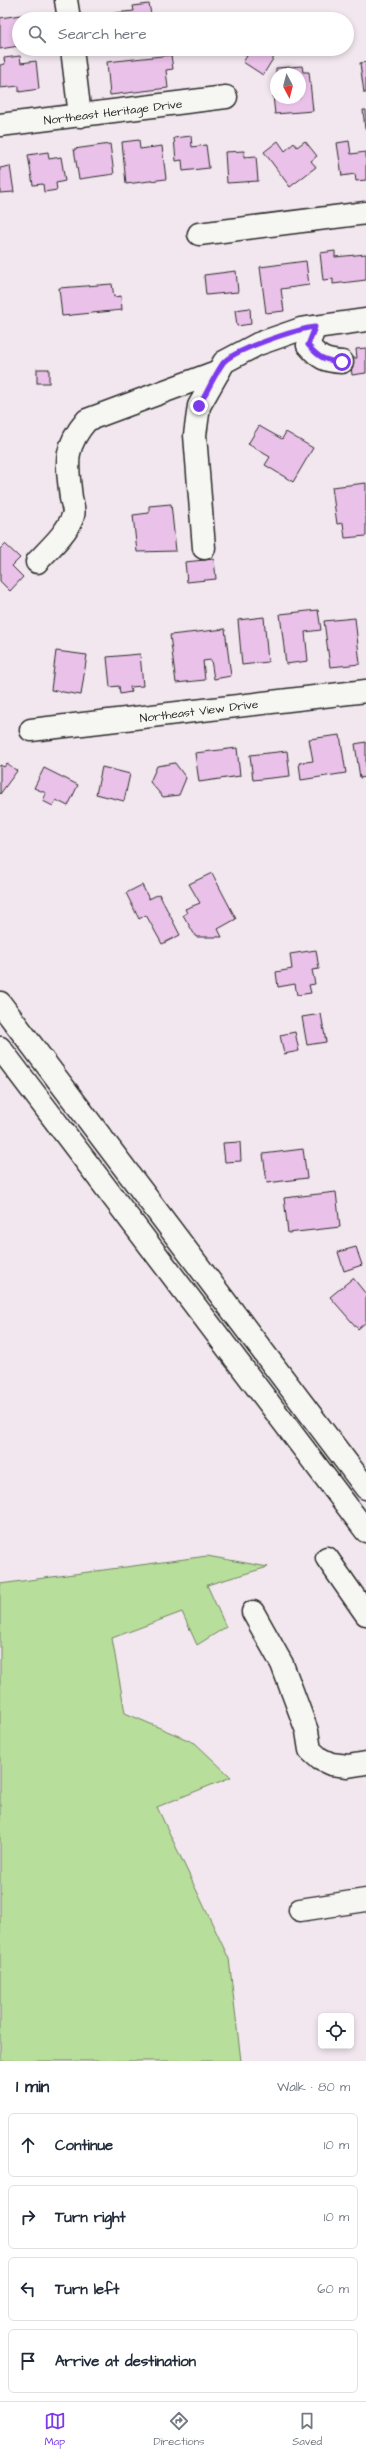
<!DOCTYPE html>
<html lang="en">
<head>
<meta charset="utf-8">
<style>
	body { margin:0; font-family:"Architects Daughter",sans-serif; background:#f6f6f7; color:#1f2937 }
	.controls { position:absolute; right:12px; bottom:12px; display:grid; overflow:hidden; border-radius:6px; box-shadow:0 2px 6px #0003 }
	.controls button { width:36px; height:36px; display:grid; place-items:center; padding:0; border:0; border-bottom:1px solid #e0e1e3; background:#fff; color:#1f2937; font:20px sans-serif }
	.compass { position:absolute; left:270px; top:68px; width:36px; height:36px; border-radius:50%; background:#fff; box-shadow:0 2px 6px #0003; rotate:173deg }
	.stop { position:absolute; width:12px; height:12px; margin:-9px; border:3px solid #7c3aed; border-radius:50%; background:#fff }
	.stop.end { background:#7c3aed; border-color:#fff; box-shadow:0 1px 4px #0008 }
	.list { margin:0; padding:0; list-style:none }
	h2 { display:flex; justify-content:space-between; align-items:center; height:52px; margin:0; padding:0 16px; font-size:17px }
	h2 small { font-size:13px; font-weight:400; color:#747a83 }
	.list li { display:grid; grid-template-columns:26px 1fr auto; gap:12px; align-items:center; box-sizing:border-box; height:64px; margin:0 8px 8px; padding:0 8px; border:1px solid #e0e1e3; border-radius:6px }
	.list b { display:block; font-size:15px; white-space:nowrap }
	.list em { font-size:13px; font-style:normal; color:#747a83 }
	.icon { flex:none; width:22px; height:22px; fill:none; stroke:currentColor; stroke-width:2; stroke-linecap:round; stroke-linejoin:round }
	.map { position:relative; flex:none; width:366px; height:2061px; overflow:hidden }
	.search { position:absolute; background:#fff; box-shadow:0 2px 6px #0003; left:12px; right:12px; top:12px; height:44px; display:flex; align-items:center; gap:10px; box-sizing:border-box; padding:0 14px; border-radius:22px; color:#747a83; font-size:15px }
	.sheet { height:340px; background:#fff }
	nav { display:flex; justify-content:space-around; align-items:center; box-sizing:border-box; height:56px; border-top:1px solid #e0e1e3; background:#fff; font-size:11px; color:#747a83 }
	nav a { display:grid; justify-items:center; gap:2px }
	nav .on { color:#7c3aed }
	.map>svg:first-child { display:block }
</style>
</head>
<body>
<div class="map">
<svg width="366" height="2061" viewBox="0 0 366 2061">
	<rect width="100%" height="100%" fill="#f2e6ef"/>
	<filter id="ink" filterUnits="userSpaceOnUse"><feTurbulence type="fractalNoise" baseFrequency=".025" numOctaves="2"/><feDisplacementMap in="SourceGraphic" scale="8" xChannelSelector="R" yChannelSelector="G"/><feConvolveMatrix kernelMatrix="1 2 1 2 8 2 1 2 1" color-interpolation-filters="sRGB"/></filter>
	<g filter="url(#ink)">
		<path fill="#b7de9a" stroke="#718462" d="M207 1556 268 1567 207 1585 226 1627 197 1645 182 1612 112 1638 125 1713 195 1743 231 1777 157 1807 229 1959 241 2061H0V1584Z"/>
		<g fill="#eac1e9" stroke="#2b2b2b">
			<path d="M149 4 151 14H155L156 19H115L114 13 134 11 133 6Z"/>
			<path d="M28 14 29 19H19V46L0 49V18Z"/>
			<path d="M201 16 202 19H188V17Z"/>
			<path d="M193 49H211V51L193 54Z"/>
			<path d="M238 49H279L263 75 243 62 247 56Z"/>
			<path d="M171 55 173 69 166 70 168 88 110 95 107 62Z"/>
			<path d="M20 56 21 63 36 61 39 89 19 92V86L0 88V65L5 64 4 58Z"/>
			<path d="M366 62V93H364L360 63Z"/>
			<path d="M302 66 303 72H309L313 111 275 114 273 96H276V98H300V74H276V68Z"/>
			<path d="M363 110H366V129H365Z"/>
			<path d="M191 136 192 147 206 145 209 168 183 171 182 160 176 161 174 138Z"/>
			<path d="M139 140 140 149 162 146 166 179 126 184 122 142Z"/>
			<path d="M278 141 285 151 294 143 297 147 305 141 317 156 311 161 316 167 290 187 264 152Z"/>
			<path d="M349 141 351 154 366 152V180L356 181 355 174 342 176 337 143Z"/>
			<path d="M110 144 114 174 79 179 74 149Z"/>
			<path d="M244 151V157L256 156 258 181 227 183 225 152Z"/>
			<path d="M48 152 49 159 61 157 65 181 56 183 57 190 44 192 43 184 33 185 28 155Z"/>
			<path d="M10 166 14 192 0 193V168Z"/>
			<path d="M335 251V257L366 254V280L333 284V279L323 280 320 253Z"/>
			<path d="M306 261 309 285 281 289 284 311 266 313 260 267Z"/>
			<path d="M236 271 238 292 206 295 204 275Z"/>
			<path d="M112 284 114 297 121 296 122 310 62 316 59 288Z"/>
			<path d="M250 308 251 324 237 326 235 310Z"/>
			<path d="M366 348V373L352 375 350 358H357L356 349Z"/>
			<rect x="37" y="369" width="12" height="14"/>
			<path d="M259 426 282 439 286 432 313 448 293 482 265 465 270 457 248 444Z"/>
			<path d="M366 483V536L345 538 343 523 337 524 332 487Z"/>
			<path d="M171 504 176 551 137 552 133 515 149 513V506Z"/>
			<path d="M5 544 20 558 12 566 23 577 10 591 0 581V549Z"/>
			<path d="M214 559 216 579 187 582 185 562Z"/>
			<path d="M318 610 321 630 305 632 308 661 286 664 280 614Z"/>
			<path d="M264 617 268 662 242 665 238 620Z"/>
			<path d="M355 618 360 664 330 667 324 621Z"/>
			<path d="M225 629 231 676 214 679 211 660 203 661 205 680 176 683 170 635Z"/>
			<path d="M56 651 87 655 81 695 51 690Z"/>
			<path d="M140 654 143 686 130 687 131 692 120 694 119 686 110 687 107 657Z"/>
			<path d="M340 735 346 773 301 780 299 763 313 761 309 739Z"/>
			<path d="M366 742V777L360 778 355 744Z"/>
			<path d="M237 748 240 776 199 782 195 753Z"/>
			<path d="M287 751 290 776 253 780 250 755Z"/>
			<path d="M7 763 17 771 0 794V765L4 767Z"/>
			<path d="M175 763 186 778 179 795 163 797 150 782 157 766Z"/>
			<path d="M102 767 130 774 124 801 96 794Z"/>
			<path d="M44 768 78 785 68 806 56 800 53 806 43 801 46 793 34 788Z"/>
			<path d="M212 873 236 919 218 929 222 937H196L183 915 187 913 185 909 200 903 189 884Z"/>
			<path d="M142 885 149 899 159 894 180 935 162 944 146 915 139 919 126 893Z"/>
			<path d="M316 950 319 969 312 970 315 984 309 985 311 993 297 995 295 984 278 987 276 972 292 969 290 954Z"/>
			<path d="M321 1014 326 1042 307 1045 302 1017Z"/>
			<path d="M295 1032 299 1051 284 1054 280 1035Z"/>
			<path d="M240 1142 241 1161 225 1162 223 1143Z"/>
			<path d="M303 1149 307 1178 267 1183 263 1154Z"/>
			<path d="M336 1192 340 1227 288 1233 284 1198Z"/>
			<path d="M356 1247 362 1265 344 1271 338 1252Z"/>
			<path d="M353 1278 366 1294V1322L358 1329 330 1297Z"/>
		</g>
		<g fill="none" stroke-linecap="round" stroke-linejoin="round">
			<g stroke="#2b2b2b" stroke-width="25">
				<g id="minor">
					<path d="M66 0 69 19"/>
					<path d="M72 49 80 116"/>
					<path d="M0 125 226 97"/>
					<path d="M199 234 366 213"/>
					<path d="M315 327 308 345C319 358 325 361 342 362"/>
					<path d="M204 548 195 435 199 406 224 362 258 344 301 329 366 320"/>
					<path d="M37 562C49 549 67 533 73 516 75 511 72 503 71 498 67 463 63 448 87 420L219 371"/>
					<path d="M31 730 366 691"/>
					<path d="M327 1558 366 1614"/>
					<path d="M253 1612 282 1664 307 1731 310 1750 320 1759 331 1764 348 1766 366 1763"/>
					<path d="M300 1910 366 1900"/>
				</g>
			</g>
			<g stroke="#2b2b2b" stroke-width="25">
				<g id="highway">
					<path d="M0 1003 366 1488"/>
					<path d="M0 1048 366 1531"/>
				</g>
			</g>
			<use href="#minor" stroke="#f6f6f2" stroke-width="22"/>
			<use href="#highway" stroke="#f6f6f2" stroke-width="22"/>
		</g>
	</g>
	<g fill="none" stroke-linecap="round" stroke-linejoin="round" filter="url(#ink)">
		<path stroke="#7c3aed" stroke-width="5" d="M199 406C207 392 214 376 223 363 233 350 297 329 315 327L308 345C319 358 325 361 342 362"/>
	</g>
	<g text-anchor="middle" stroke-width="3" stroke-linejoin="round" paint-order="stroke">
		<g font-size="12" fill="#2b2b2b" stroke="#f6f6f2">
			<text transform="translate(113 112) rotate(-7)" y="4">Northeast Heritage Drive</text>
			<text transform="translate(199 711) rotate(-7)" y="4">Northeast View Drive</text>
		</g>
	</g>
</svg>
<div class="controls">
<button><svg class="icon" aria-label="locate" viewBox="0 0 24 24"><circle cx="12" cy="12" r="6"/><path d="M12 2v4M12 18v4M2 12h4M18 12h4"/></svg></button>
</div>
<svg class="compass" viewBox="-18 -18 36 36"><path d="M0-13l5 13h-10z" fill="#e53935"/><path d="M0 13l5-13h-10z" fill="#747a83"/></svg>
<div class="stop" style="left:342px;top:362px"></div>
<div class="stop end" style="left:199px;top:406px"></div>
<div class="search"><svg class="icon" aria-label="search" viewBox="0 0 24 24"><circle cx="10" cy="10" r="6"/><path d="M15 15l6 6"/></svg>Search here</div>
</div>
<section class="sheet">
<h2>1 min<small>Walk · 80 m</small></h2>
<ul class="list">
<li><svg class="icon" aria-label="ahead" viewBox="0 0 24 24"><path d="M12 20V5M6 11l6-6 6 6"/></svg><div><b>Continue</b></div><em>10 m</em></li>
<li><svg class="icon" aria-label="right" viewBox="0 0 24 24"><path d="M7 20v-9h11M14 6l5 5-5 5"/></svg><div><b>Turn right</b></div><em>10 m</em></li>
<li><svg class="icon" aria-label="left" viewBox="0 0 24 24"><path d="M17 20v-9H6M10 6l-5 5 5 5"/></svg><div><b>Turn left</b></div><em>60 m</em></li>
<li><svg class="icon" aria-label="arrive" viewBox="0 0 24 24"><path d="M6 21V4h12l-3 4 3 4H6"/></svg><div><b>Arrive at destination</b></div></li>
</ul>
</section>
<nav>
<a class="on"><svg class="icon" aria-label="map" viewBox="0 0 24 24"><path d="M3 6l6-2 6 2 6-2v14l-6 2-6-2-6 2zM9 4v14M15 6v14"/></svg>Map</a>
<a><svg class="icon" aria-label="directions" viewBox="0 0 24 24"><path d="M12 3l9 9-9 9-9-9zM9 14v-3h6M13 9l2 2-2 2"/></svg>Directions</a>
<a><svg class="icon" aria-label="saved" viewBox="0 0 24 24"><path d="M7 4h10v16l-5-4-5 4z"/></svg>Saved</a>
</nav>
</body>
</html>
